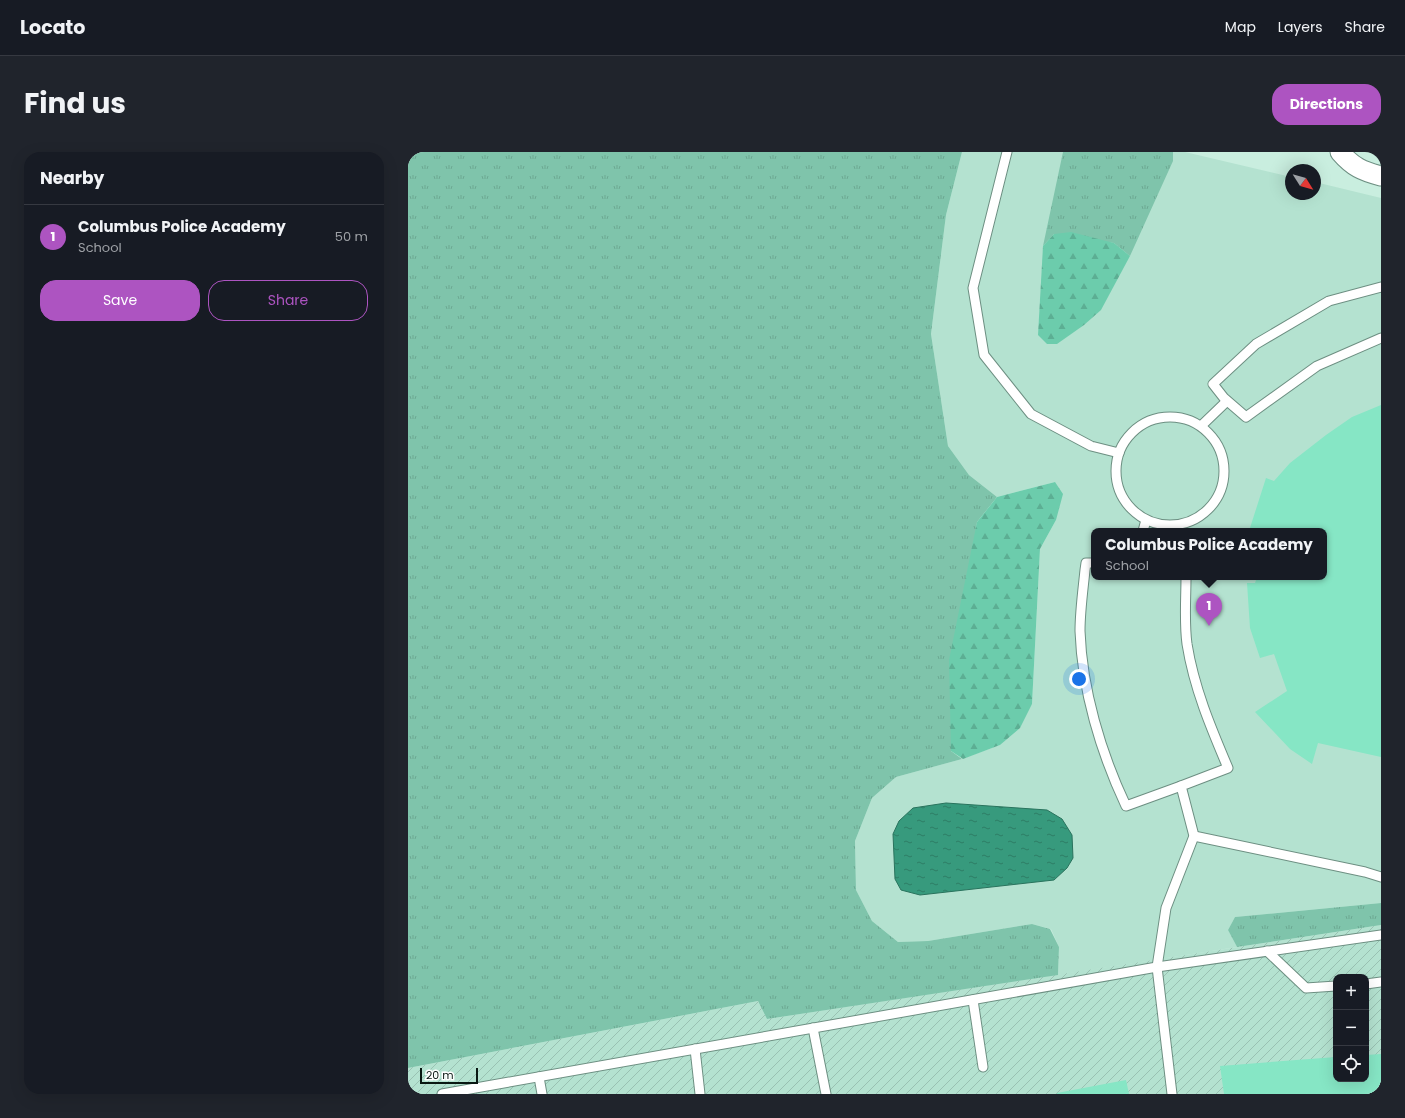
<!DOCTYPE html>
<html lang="en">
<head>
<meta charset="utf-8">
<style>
	body { margin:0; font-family:Poppins,sans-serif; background:#20242c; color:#f1f3f6 }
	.controls { position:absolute; right:12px; bottom:12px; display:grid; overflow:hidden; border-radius:8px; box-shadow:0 4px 16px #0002 }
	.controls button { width:36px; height:36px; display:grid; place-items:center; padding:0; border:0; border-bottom:1px solid #363941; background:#171b24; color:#f1f3f6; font:20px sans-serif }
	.compass { position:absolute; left:877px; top:12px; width:36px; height:36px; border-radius:50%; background:#171b24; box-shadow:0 4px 16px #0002; rotate:127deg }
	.scale { position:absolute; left:12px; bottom:10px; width:58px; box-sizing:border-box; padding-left:4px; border:2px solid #091712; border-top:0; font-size:11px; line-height:14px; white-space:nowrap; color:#091712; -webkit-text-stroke:3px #fff; paint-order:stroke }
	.you { position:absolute; left:671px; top:527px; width:14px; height:14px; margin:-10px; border:3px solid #fff; border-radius:50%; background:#1a73e8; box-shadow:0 0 0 6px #1a73e833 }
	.badge { display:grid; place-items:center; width:26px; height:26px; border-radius:50%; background:#ad54c1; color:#fff; font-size:13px; font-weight:700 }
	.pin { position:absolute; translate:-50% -33px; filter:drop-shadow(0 1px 2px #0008) }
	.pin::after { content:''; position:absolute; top:21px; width:14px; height:12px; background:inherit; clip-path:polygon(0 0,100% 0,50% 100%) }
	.popup { position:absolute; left:683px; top:376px; width:236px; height:52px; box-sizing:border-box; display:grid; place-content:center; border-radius:8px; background:#171b24; filter:drop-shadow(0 1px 3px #0005); font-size:13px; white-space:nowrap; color:#9ea1a6 }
	.popup b { font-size:15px; color:#f1f3f6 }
	.popup::after { content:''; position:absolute; left:50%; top:100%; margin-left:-8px; border:8px solid transparent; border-top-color:#171b24 }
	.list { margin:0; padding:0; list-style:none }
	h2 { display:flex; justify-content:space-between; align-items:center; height:52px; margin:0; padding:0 16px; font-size:17px }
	h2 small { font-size:13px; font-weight:400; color:#9ea1a6 }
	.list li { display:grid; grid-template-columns:26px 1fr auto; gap:12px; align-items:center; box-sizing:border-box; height:64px; padding:0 16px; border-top:1px solid #363941 }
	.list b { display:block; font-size:15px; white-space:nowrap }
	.list p { margin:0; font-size:13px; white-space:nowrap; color:#9ea1a6 }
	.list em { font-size:13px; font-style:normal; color:#9ea1a6 }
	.actions { display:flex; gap:8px; padding:12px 16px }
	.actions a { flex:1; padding:9px 0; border:1px solid #ad54c1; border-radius:16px; text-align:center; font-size:14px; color:#ad54c1 }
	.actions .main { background:#ad54c1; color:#fff }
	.icon { flex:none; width:22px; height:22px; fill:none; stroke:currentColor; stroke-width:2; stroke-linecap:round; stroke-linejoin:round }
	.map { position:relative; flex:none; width:973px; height:942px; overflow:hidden; border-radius:16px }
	header { display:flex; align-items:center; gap:24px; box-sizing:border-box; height:56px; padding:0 20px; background:#171b24; border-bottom:1px solid #363941 }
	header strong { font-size:19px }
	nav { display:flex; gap:22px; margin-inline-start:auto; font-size:14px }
	.intro { display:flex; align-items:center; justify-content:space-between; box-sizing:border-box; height:96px; padding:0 24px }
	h1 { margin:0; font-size:28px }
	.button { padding:10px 18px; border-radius:16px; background:#ad54c1; color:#fff; font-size:14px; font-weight:700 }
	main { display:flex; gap:24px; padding:0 24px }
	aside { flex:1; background:#171b24; border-radius:16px; box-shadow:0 4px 16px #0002 }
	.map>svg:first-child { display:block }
</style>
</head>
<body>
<header>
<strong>Locato</strong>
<nav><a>Map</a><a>Layers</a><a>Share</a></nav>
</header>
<div class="intro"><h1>Find us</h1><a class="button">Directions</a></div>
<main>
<aside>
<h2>Nearby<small></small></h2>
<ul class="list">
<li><span class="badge">1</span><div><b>Columbus Police Academy</b><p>School</p></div><em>50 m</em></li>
</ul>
<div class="actions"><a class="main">Save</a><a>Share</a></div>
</aside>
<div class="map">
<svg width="973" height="942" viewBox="0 0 973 942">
	<defs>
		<pattern id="industrial-furrows" width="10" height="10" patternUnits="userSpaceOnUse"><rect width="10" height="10" fill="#b4e2d0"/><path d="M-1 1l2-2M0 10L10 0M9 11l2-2" fill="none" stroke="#99c1b2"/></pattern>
		<pattern id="grass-tufts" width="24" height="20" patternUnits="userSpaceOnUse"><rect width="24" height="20" fill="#7fc4ab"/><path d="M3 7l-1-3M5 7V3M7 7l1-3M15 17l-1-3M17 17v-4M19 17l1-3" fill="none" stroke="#6ca892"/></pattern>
		<pattern id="forest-firs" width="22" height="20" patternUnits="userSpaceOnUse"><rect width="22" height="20" fill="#6cccac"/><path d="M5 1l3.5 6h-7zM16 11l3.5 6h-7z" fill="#5cae93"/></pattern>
		<pattern id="water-ripples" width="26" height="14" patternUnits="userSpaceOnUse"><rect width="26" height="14" fill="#379a7d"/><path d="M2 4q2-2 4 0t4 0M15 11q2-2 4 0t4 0" fill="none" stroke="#2d7d65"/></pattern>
	</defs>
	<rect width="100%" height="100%" fill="#c9eedf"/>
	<path fill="#b4e2d0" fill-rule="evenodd" d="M554 0H777L883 25V42H907V30L973 46V751L827 765 820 778 829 795 650 823 651 795 643 777 624 772 520 789 490 790 464 769 448 738 447 689 464 646 488 625 554 607 592 593 624 552 632 397 648 368 647 330 589 345 561 323 540 294 523 182 538 63ZM686 379H916V425H686Z"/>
	<path fill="url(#industrial-furrows)" fill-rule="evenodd" d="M973 773V942H0V916L350 849 359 867ZM928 825H958V927H928Z"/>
	<g fill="url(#grass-tufts)">
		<path d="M0 0H554L538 63 523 182 540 294 561 323 589 345 569 370 543 599 554 607 488 625 464 646 447 689 448 738 464 769 490 790 520 789 624 772 642 777 651 795 650 823 359 867 350 849 0 916Z"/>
		<path d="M655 0H765V9L722 104 706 91 646 82 635 94Z"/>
		<path d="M973 751V773L829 795 820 778 827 765Z"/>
	</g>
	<g fill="url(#forest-firs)">
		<path d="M663 80 706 91 722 104 693 158 676 173 649 192H639L630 183 635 94 646 82Z"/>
		<path d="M647 330 655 342 648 368 632 397 624 552 612 576 592 593 555 607 543 599 541 508 569 370 589 345Z"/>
	</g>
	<path fill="url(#water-ripples)" stroke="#29735d" d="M538 651 639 658 654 667 664 683 665 706 659 716 646 728 512 743 493 738 487 727 485 682 491 669 505 656Z"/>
	<g fill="#86e6c5">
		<path d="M973 253V605L910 591 904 612 882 597 847 560 879 539 866 502 852 506 842 476 839 431H847L849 425H916V379H841L858 326 866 329 882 311 918 283 944 265Z"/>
		<path d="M973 902V942H816L812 914 928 905V927H958V903Z"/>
		<path d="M718 928 721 942H649V941Z"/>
	</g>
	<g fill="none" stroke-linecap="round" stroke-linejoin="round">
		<g stroke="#6d8f82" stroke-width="11">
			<g id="service">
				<path d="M599 0 565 136 576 203 623 262 683 294 711 301"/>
				<path d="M973 135 921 149 848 192 805 232 816 246 838 265 909 214 973 186"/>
				<circle cx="762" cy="319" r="54"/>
				<path d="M793 274 819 249"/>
				<path d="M735 379 738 368"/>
				<path d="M686 411H678L677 418C675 438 672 459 672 479 674 538 693 601 718 654L773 634"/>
				<path d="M786 684 957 720 973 725"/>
				<path d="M859 799 898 836 928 834"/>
				<path d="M958 832 973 830"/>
				<path d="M565 848 575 915"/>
				<path d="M405 876 418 942"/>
				<path d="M287 897 292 942"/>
				<path d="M131 925 134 942"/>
				<path d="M34 942 749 815 973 783"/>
				<path d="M764 942 749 815 758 756 786 684 773 634 820 616C803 576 786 536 779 492 776 470 778 447 778 425"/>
			</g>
		</g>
		<g stroke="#6d8f82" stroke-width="21">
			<path id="minor" d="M932 0C945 15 954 19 973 24"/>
		</g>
		<use href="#service" stroke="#fff" stroke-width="9"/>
		<use href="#minor" stroke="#fff" stroke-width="19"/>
	</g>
</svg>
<div class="controls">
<button>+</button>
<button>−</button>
<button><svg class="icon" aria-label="locate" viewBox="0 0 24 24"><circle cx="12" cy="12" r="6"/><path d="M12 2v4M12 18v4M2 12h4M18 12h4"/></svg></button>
</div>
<svg class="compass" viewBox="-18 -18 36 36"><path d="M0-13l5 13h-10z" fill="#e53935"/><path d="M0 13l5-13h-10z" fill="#9ea1a6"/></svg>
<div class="scale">20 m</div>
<div class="you"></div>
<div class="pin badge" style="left:801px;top:474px">1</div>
<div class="popup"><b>Columbus Police Academy</b>School</div>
</div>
</main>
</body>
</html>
